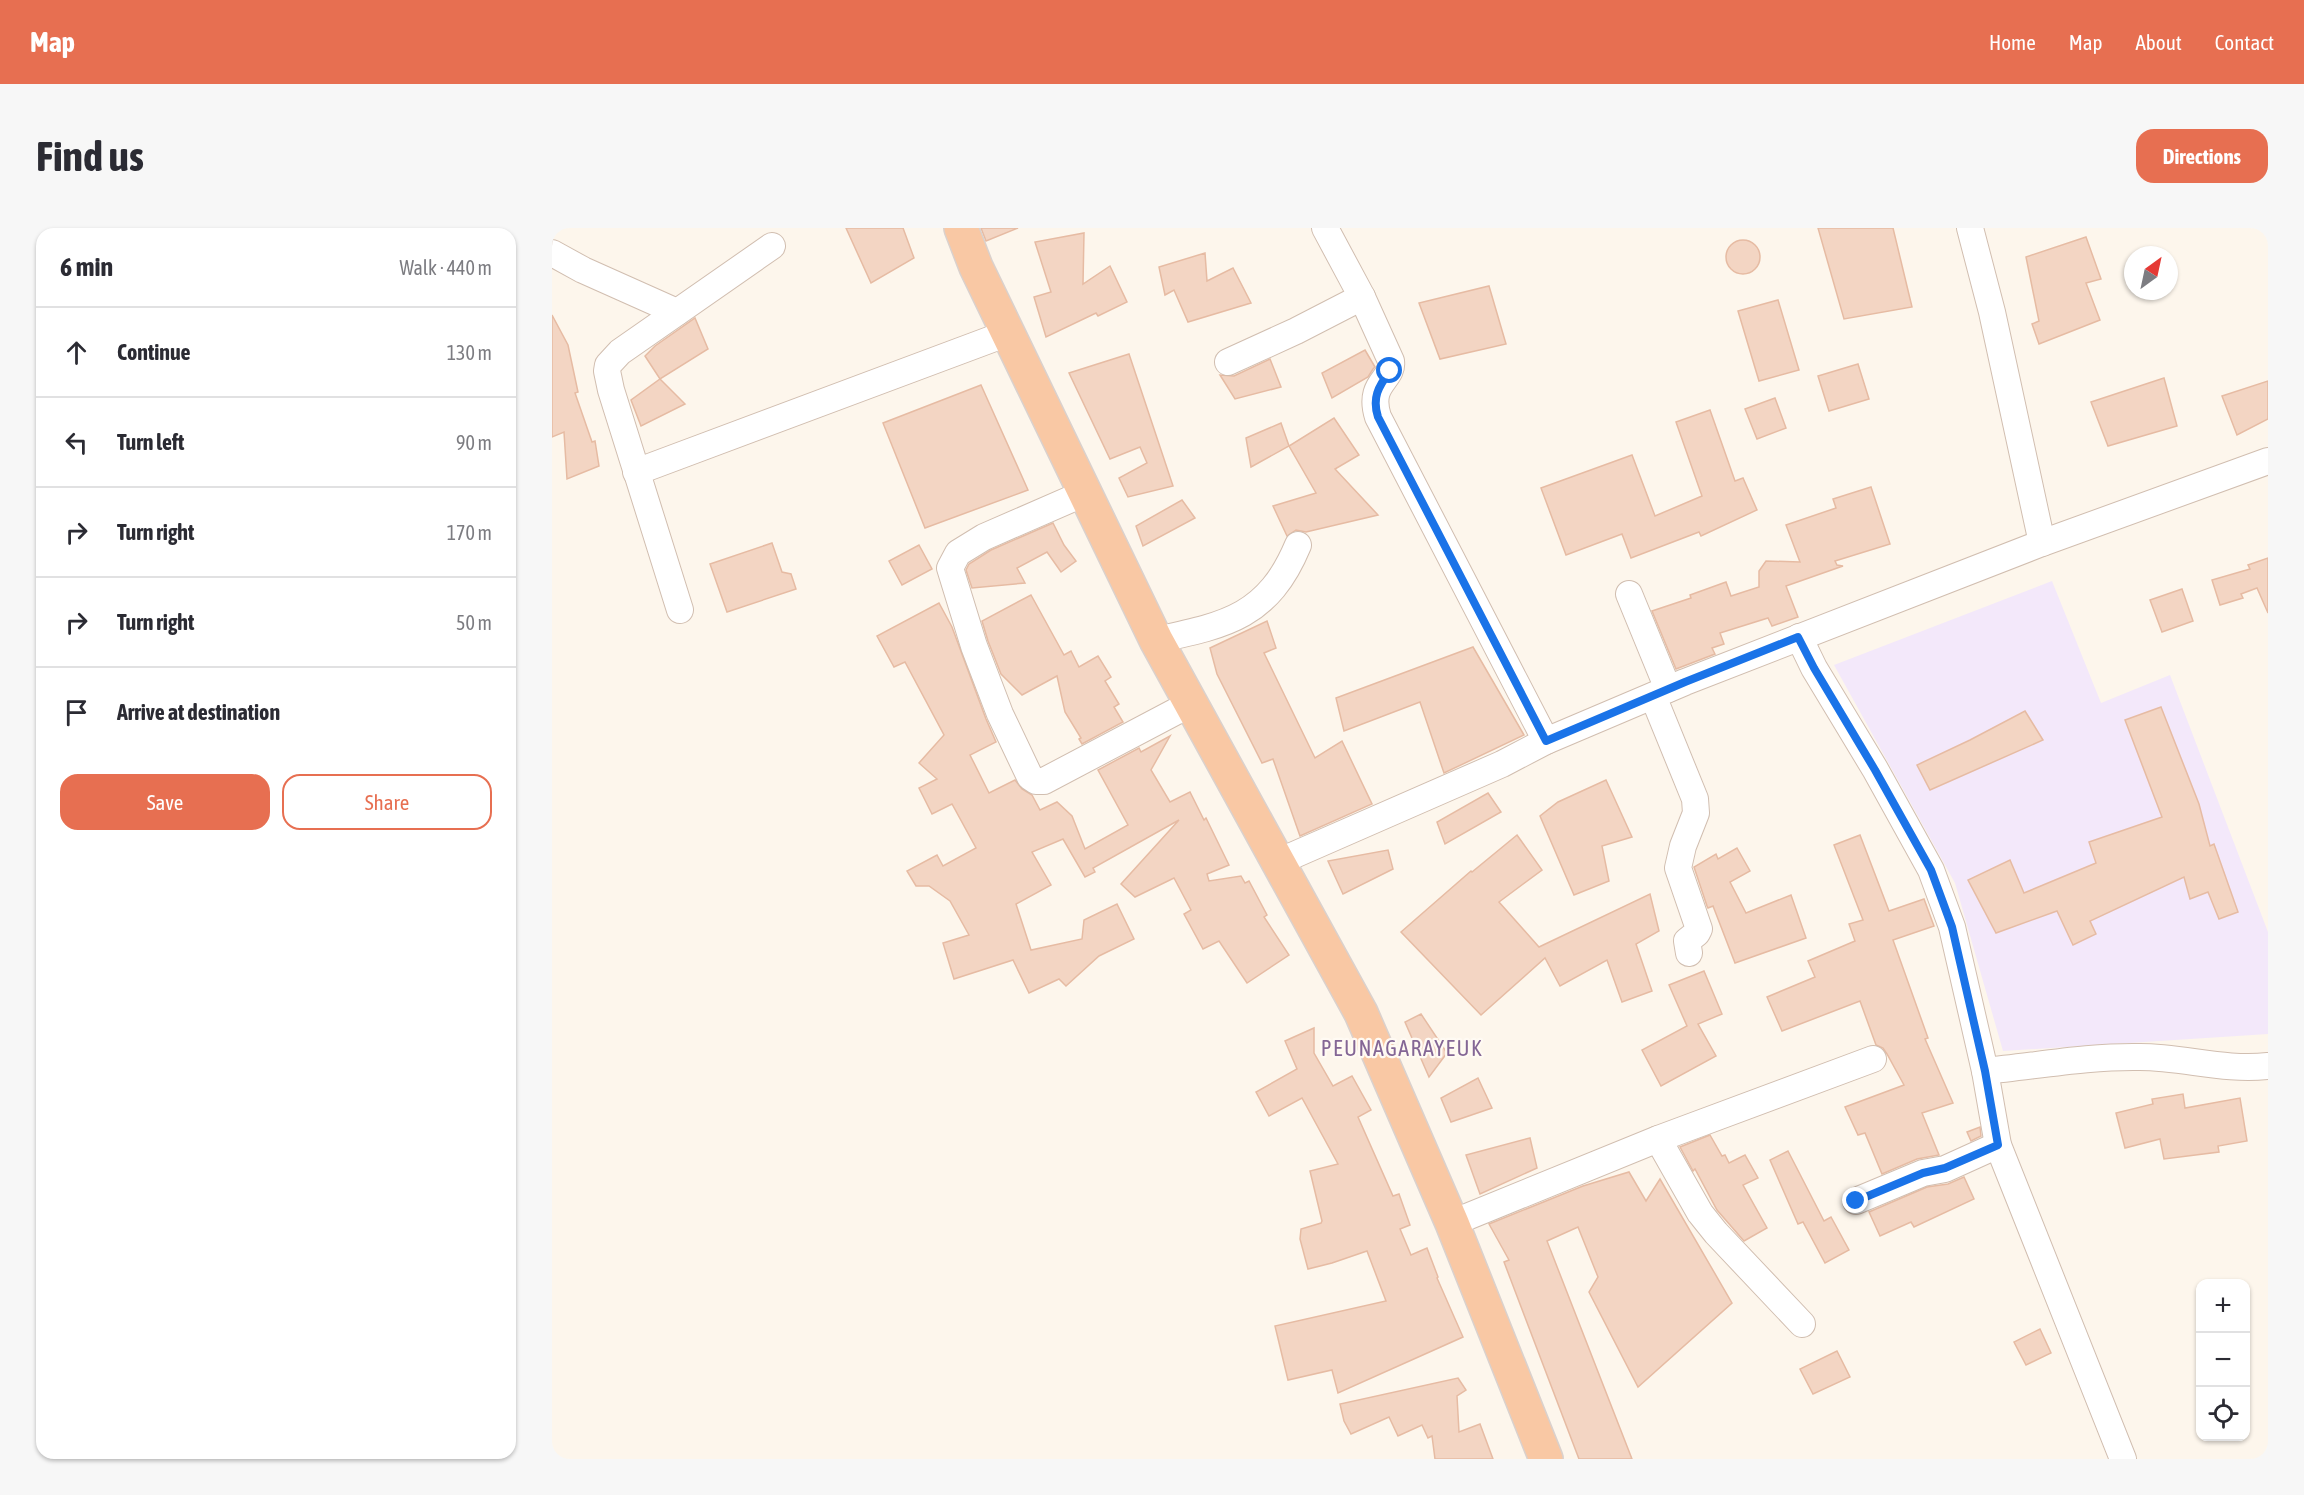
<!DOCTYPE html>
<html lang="en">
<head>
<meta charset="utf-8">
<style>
	body { margin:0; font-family:"Asap Condensed",sans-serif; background:#f7f7f7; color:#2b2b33 }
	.controls { position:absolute; right:18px; bottom:18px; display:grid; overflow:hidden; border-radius:12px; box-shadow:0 2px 4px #0004 }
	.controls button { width:54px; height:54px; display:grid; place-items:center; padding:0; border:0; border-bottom:2px solid #e1e1e2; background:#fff; color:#2b2b33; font:30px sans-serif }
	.compass { position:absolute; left:1572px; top:18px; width:54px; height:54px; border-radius:50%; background:#fff; box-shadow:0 2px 4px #0004; rotate:33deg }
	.stop { position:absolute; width:18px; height:18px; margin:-14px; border:4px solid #1a73e8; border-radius:50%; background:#fff }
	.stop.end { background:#1a73e8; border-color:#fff; box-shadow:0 2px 6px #0008 }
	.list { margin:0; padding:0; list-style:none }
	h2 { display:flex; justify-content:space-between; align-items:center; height:78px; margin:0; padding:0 24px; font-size:26px }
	h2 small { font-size:20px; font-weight:400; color:#7c7c81 }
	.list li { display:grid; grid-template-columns:39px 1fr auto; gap:18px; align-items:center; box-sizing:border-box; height:90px; padding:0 24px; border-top:2px solid #e1e1e2 }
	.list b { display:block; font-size:22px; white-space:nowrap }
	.list em { font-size:20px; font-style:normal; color:#7c7c81 }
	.actions { display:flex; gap:12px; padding:18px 24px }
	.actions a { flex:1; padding:14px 0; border:2px solid #e76f51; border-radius:18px; text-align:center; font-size:21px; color:#e76f51 }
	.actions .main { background:#e76f51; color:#fff }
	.icon { flex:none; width:33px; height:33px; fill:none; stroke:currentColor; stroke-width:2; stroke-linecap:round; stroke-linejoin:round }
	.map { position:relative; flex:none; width:1716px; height:1231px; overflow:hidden; border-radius:18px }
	header { display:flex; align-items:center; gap:36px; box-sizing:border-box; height:84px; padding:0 30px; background:#e76f51; color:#fff }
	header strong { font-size:28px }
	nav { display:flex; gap:33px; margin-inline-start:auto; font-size:21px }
	.intro { display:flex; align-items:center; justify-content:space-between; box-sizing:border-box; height:144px; padding:0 36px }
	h1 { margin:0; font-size:42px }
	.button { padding:15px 27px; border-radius:18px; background:#e76f51; color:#fff; font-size:21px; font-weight:700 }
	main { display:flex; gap:36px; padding:0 36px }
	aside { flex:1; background:#fff; border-radius:18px; box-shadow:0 2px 4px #0004 }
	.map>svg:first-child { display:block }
</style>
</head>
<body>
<header>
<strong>Map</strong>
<nav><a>Home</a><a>Map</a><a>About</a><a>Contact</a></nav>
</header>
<div class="intro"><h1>Find us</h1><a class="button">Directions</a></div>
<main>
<aside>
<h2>6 min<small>Walk · 440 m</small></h2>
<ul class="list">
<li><svg class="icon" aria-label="ahead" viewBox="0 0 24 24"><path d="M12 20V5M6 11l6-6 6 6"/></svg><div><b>Continue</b></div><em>130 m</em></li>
<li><svg class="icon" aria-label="left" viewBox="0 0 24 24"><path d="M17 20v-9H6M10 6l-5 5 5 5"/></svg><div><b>Turn left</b></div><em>90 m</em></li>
<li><svg class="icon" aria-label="right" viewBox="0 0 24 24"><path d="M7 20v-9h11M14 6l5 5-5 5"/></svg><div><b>Turn right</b></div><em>170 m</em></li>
<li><svg class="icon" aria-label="right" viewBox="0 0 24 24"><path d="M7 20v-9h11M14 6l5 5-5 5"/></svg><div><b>Turn right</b></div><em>50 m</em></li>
<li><svg class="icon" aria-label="arrive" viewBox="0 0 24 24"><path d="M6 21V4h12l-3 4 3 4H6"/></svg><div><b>Arrive at destination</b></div></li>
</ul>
<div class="actions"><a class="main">Save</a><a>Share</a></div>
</aside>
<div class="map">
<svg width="1716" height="1231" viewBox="0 0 1716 1231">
	<rect width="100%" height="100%" fill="#fdf6ec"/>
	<path fill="#f3e8fa" d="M1500 353 1549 475 1618 447 1716 704V806L1451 823 1403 655 1282 437Z"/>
	<g fill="#f3d5c3" stroke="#e6bba3" stroke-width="1.5">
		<path d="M294 0H351L362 30 319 55Z"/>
		<path d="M429 0H466L434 13Z"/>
		<path d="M1266 0H1341L1360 79 1292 91Z"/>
		<path d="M532 5 531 56 558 38 575 74 546 88 544 85 494 109 482 69 499 64 483 14Z"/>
		<path d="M1534 9 1549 51 1534 55 1548 92 1487 116 1480 96 1487 93 1474 29Z"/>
		<circle cx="1191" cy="29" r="17"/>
		<path d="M653 25 655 53 681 40 699 75 636 94 622 62 613 67 607 39Z"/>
		<path d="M937 58 954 116 888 131 867 75Z"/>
		<path d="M1226 72 1247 142 1207 153 1186 83Z"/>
		<path d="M0 87 16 117 26 164 23 165 40 214 43 213 47 238 15 251 12 204 0 209Z"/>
		<path d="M143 90 156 121 108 151 93 128 103 118Z"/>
		<path d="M813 122 823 139 821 141 816 149 780 170 770 145Z"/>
		<path d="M577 126 621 258 576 269 567 250 595 235 588 219 558 231 517 145Z"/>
		<path d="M718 131 729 159 683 171 668 147 682 148Z"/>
		<path d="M1306 136 1317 171 1277 183 1266 148Z"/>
		<path d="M1612 150 1625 198 1556 218 1539 174Z"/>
		<path d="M108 151 133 176 89 198 79 172Z"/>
		<path d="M1716 153V191L1685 207 1670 168Z"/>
		<path d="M429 157 476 262 373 300 331 195Z"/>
		<path d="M1223 170 1234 200 1205 211 1193 181Z"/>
		<path d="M1158 182 1183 253 1191 250 1205 282 1149 308 1147 304 1079 330 1070 306 1014 327 989 260 1080 227 1103 288 1150 268 1124 194Z"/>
		<path d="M782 190 807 227 783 241 826 287 754 304 744 302 735 308 721 278 764 265 737 218Z"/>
		<path d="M729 195 737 218 699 239 694 210Z"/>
		<path d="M1319 259 1338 316 1283 333 1285 337 1291 338 1234 358 1246 389 1220 398 1216 390 1168 405 1172 416 1160 420 1163 426 1124 441 1100 383 1139 370 1138 367 1174 354 1179 368 1207 359V343L1214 333 1248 334 1234 297 1284 280 1281 271Z"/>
		<path d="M630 272 643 290 591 318 584 298Z"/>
		<path d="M501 295 512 317 524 333 509 344 495 324 465 340 473 355 420 360 414 342 417 336 439 322Z"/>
		<path d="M220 315 230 344 239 346 244 361 175 384 158 336Z"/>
		<path d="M367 317 380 341 350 357 337 333Z"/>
		<path d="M1716 330V385L1705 360 1689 366 1691 370 1668 377 1660 352 1698 341 1696 337Z"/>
		<path d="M1630 361 1641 393 1610 404 1598 372Z"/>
		<path d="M479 367 512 427 519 423 527 439 546 428 559 449 553 453 567 476 562 479 571 494 530 516 527 511 529 510 513 484 505 448 470 467 449 446 436 413 430 393Z"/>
		<path d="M387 375 400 399 434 491 444 514 418 527 437 565 463 552 470 561 480 567 488 582 505 574 520 588 533 621 576 597 546 542 587 520 589 524 618 508 599 542 618 574 638 564 652 592 654 590 677 637 655 646 657 653 689 648 693 655 697 653 715 687 712 689 737 727 695 755 667 713 651 721 632 686 639 682 622 650 583 669 569 656 627 592 541 640 543 644 533 649 511 611 480 624 499 657 464 676 479 722 530 711 532 692 565 676 582 711 547 728 514 758 507 751 477 765 461 732 402 751 391 715 417 707 398 673 377 658H364L355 643 385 627 391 638 424 620 400 576 380 586 367 560 385 551 367 535 392 507 353 434 342 439 325 408Z"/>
		<path d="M715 393 724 420 712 425 763 530 790 513 820 576 748 608 721 531 710 535 665 446 658 420Z"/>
		<path d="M921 419 972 507 892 545 868 474 792 503 784 470Z"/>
		<path d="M1609 479 1647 576 1658 618 1662 616 1686 684 1667 691 1656 664 1638 671 1632 649 1538 693 1544 706 1521 717 1505 683 1444 705 1416 652 1458 632 1472 665 1544 635 1537 614 1610 589 1573 492Z"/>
		<path d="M1473 483 1491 512 1378 562 1365 537 1418 512Z"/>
		<path d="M1054 552 1080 609 1050 618 1057 653 1022 667 988 588 1006 574Z"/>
		<path d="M936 565 949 584 893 616 885 594Z"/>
		<path d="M965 607 990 642 947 674 987 719 1098 666 1107 703 1084 716 1100 763 1070 774 1055 732 1008 758 993 730 929 787 849 704 919 643 920 644Z"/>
		<path d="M1308 607 1337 683 1372 671 1382 698 1341 712 1376 810 1373 811 1401 875 1370 885 1387 927 1365 931 1330 946 1313 905 1306 907 1293 879 1352 857 1335 826 1331 820 1324 817 1308 773 1230 803 1215 769 1263 749 1256 733 1303 713 1297 696 1311 692 1282 617Z"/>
		<path d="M1185 620 1198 643 1178 654 1194 685 1239 667 1254 710 1183 735 1161 678 1156 680 1155 678 1142 639 1164 626 1166 631Z"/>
		<path d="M836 622 841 641 791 666 776 633Z"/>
		<path d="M1152 743 1170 786 1146 796 1164 828 1109 858 1090 822 1135 798 1117 757Z"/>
		<path d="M869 786 895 825 877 849 853 794Z"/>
		<path d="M762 800V825L781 858 800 848 819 882 806 889 841 968 847 966 858 997 848 1001 859 1027 875 1020 886 1049 885 1050 911 1109 786 1165 780 1142 736 1152 723 1098 834 1073 815 1023 780 1035 756 1041 748 1011 749 1001 769 995 770 993 758 943 786 936 750 870 717 888 704 864 745 841 733 813Z"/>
		<path d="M926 850 940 880 899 894 889 870Z"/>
		<path d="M1631 866 1633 880 1688 870 1695 913 1666 918 1667 924 1612 931 1608 911 1573 920 1564 885 1601 876 1600 871Z"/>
		<path d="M1428 899 1429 908 1419 913 1415 904Z"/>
		<path d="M1158 907 1170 928 1173 927 1177 935 1193 927 1206 950 1191 957 1215 1000 1192 1013 1165 982 1143 941 1141 943 1128 919Z"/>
		<path d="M978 910 985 940 928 966 914 927Z"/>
		<path d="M1236 923 1272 993 1279 989 1297 1022 1273 1035 1251 994 1246 996 1218 932Z"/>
		<path d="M1077 944 1094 973 1108 951 1180 1075 1086 1159 1037 1064 1046 1049 1026 999 995 1013 1080 1231H1027L952 1034 957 1032 937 996 1031 958Z"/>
		<path d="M1412 949 1422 971 1362 999 1359 994 1328 1008 1317 984 1375 959 1396 956Z"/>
		<path d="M1488 1101 1499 1125 1474 1137 1462 1114Z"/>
		<path d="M1285 1123 1298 1149 1261 1166 1248 1141Z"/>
		<path d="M906 1150 914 1162 905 1168 907 1204 928 1196 941 1231H883L880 1208 876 1210 870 1197 846 1208 837 1189 799 1206 792 1193 788 1176Z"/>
	</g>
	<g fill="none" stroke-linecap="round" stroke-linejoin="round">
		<g stroke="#d1beb0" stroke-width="28">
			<g id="minor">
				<path d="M773 0 810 69 839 133C842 152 815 154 826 189L994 513"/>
				<path d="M1418 0 1440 84 1490 315"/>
				<path d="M0 25 31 42 125 84"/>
				<path d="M676 134 744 103 810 69"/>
				<path d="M84 244 456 105"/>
				<path d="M533 265 432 309 406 325 398 340 422 418 448 486 478 549 484 553H492L638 476"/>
				<path d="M1077 366 1116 461"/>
				<path d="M128 382 59 162 55 143 56 137 68 124 220 18"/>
				<path d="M1247 409 1262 440 1323 541 1379 642 1400 699 1433 843 1446 917 1571 1231"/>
				<path d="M604 412C674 397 716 389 746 317"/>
				<path d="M1101 468 1143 571 1144 585 1131 618 1126 640 1147 701 1145 705 1135 713 1137 725"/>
				<path d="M726 634 950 536 994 513 1133 454 1490 315 1716 233"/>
				<path d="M1433 843C1484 838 1537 828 1588 829 1632 829 1672 843 1716 838"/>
				<path d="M1106 911 1148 985 1164 1005 1250 1096"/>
				<path d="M1304 973 1371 945 1393 941 1446 917"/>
				<path d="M900 995 1106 911 1321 831"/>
			</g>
		</g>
		<g stroke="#dad1cd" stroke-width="36">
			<path id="trunk" d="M409 0 424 39 604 412 809 785 900 995 994 1231"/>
		</g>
		<use href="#minor" stroke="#fff" stroke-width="26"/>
		<use href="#trunk" stroke="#f9c8a4" stroke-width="33"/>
	</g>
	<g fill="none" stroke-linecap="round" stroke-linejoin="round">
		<path stroke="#1a73e8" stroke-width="8" d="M838 143C826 159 820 170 826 189L994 513 1133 454 1246 409 1262 440 1323 542 1379 642 1400 699 1433 843 1446 917 1393 940 1371 945 1304 973"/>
	</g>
	<g text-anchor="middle" stroke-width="4.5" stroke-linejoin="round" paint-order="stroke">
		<g font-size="22" letter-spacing="1.5" fill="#846695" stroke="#fffaf3">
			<text x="850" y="828">PEUNAGARAYEUK</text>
		</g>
	</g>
</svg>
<div class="controls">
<button>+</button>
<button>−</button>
<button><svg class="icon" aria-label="locate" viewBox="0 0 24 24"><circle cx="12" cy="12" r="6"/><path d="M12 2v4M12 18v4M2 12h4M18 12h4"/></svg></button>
</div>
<svg class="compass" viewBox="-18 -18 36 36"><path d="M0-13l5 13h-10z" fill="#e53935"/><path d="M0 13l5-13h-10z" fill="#7c7c81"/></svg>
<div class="stop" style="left:838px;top:143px"></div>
<div class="stop end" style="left:1304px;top:973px"></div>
</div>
</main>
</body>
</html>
